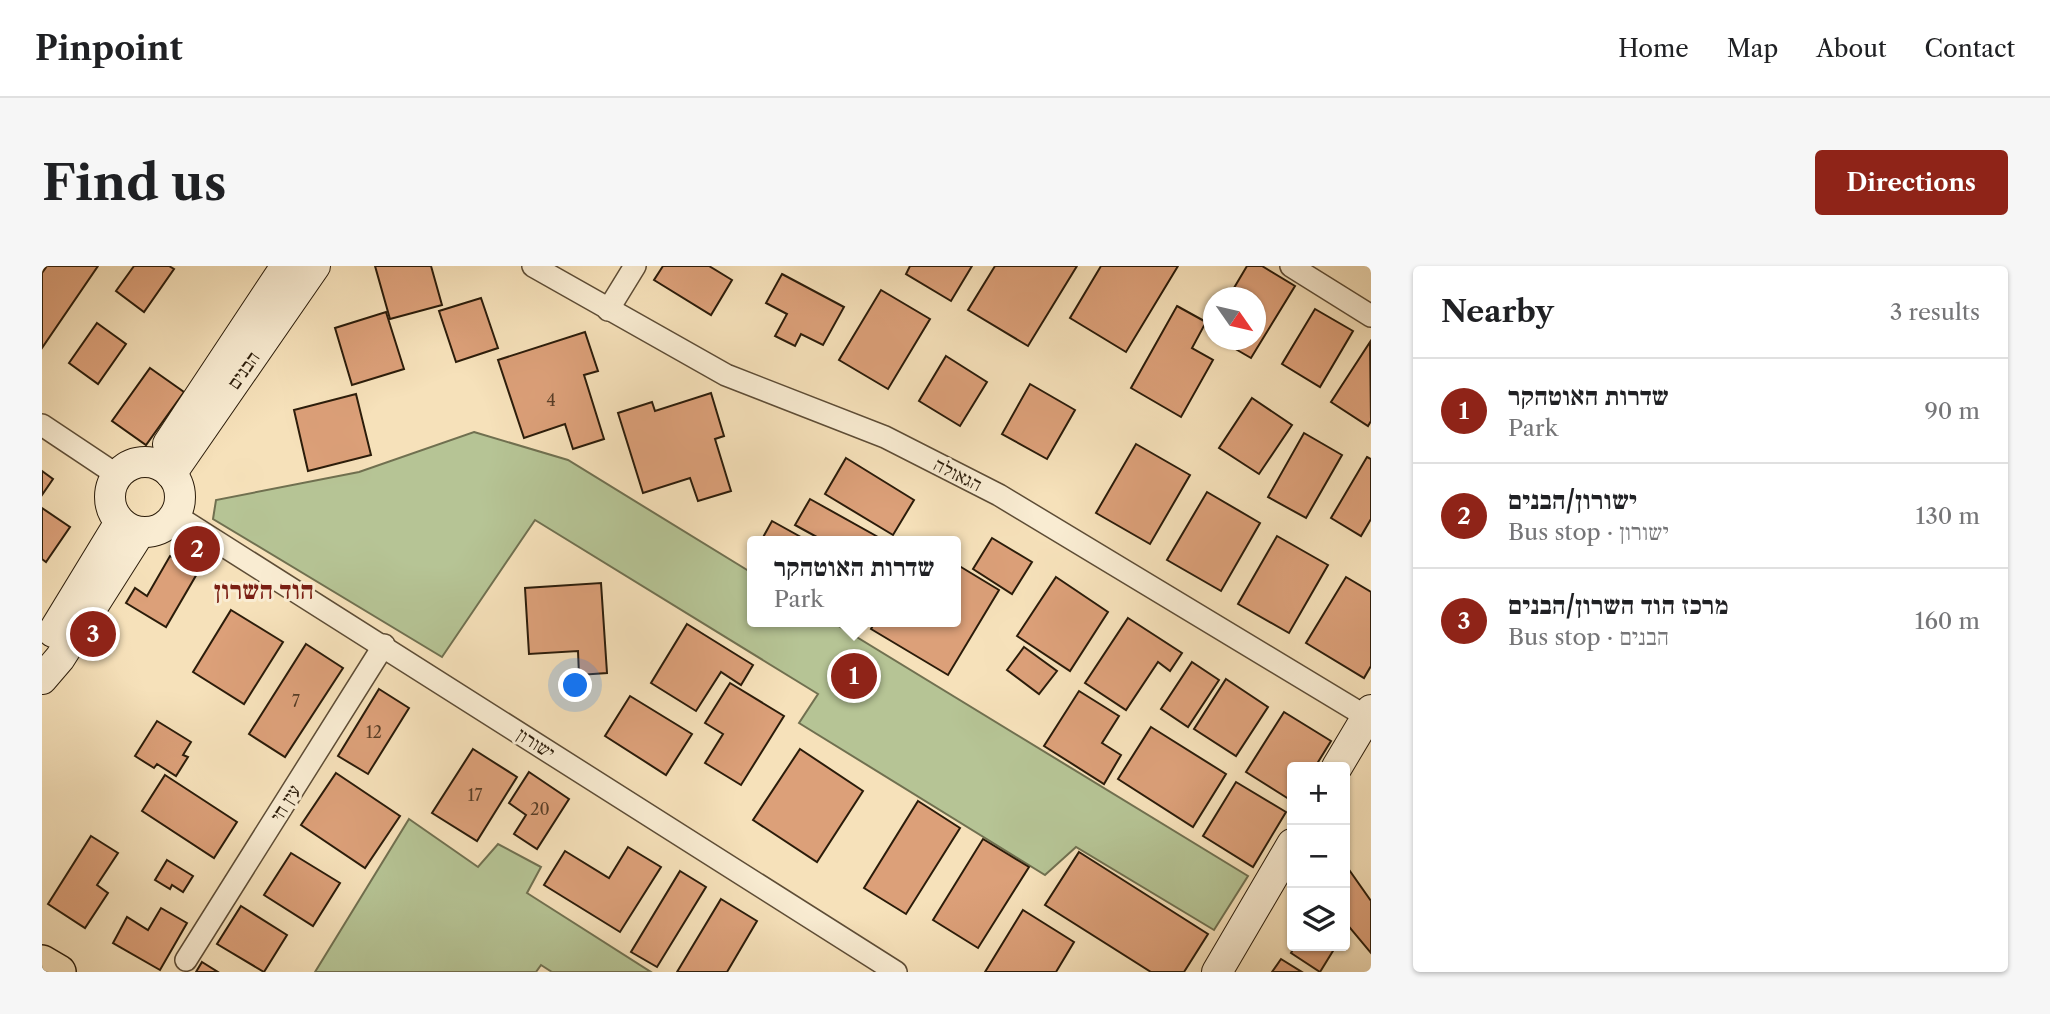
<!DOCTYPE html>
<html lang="en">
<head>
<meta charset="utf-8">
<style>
	body { margin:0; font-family:"Libre Caslon Text","Frank Ruhl Libre",serif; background:#f6f6f6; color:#202124 }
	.controls { position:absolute; right:21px; bottom:21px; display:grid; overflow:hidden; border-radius:7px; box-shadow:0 2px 5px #0004 }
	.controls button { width:63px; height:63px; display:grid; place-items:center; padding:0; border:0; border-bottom:2px solid #e0e0e0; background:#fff; color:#202124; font:35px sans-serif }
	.compass { position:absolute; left:1161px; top:21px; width:63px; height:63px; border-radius:50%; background:#fff; box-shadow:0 2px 5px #0004; rotate:124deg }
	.you { position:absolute; left:534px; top:420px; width:24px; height:24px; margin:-18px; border:5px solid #fff; border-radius:50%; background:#1a73e8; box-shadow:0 0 0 10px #1a73e833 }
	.badge { display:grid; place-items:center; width:46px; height:46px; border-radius:50%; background:#8f2418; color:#fff; font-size:23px; font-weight:700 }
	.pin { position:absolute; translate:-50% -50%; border:4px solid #fff; box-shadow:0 2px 7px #0006 }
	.popup { position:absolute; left:705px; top:270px; width:214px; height:91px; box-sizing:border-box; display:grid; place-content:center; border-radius:7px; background:#fff; filter:drop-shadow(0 2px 5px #0005); font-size:23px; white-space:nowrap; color:#757577 }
	.popup b { font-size:26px; color:#202124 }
	.popup::after { content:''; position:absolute; left:50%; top:100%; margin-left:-14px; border:14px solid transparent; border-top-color:#fff }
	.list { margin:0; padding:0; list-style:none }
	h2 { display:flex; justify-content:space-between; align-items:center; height:91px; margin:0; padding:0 28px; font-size:30px }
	h2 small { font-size:23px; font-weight:400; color:#757577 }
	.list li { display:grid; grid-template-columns:46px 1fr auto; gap:21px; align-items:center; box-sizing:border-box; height:105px; padding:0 28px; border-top:2px solid #e0e0e0 }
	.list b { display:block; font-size:26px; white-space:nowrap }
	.list p { margin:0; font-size:23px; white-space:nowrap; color:#757577 }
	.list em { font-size:23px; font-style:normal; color:#757577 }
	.icon { flex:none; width:38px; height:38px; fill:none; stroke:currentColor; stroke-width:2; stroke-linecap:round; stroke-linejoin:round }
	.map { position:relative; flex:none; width:1329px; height:706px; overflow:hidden; border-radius:7px }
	header { display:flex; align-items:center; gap:42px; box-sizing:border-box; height:98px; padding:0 35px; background:#fff; border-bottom:2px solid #e0e0e0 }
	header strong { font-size:33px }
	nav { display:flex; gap:38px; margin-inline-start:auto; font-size:24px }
	.intro { display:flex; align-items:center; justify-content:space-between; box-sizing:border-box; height:168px; padding:0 42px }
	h1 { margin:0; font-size:49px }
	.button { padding:18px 32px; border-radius:7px; background:#8f2418; color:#fff; font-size:24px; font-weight:700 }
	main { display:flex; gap:42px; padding:0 42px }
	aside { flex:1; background:#fff; border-radius:7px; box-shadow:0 2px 5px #0004 }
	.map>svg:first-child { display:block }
</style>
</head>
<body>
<header>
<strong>Pinpoint</strong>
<nav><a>Home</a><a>Map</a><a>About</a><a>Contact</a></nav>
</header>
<div class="intro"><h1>Find us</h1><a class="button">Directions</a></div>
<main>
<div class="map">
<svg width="1329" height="706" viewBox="0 0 1329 706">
	<rect width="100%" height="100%" fill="#f6e1ba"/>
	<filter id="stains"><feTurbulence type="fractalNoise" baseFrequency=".00286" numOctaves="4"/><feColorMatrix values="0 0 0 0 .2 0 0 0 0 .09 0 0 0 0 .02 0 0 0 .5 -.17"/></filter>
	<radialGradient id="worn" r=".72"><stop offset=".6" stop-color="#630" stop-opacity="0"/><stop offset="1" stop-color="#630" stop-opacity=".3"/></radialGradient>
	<g fill="#b6c495" stroke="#707050" stroke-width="2">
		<path d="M432 166 526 194 710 307V356H790L1206 610 1172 664 1034 581 1003 609 757 457 776 428 493 254 400 391 171 253 174 234 317 206Z"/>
		<path d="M367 553 436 601 456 578 499 601 485 627 609 706H510L499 699 494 706H273Z"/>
	</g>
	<g fill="#dca079" stroke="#2b1c0a" stroke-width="2">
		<path d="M5 0H56L0 82V7Z"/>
		<path d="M92 0H127L132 3 102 46 74 25Z"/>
		<path d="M333 0H389L400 39 348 53Z"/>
		<path d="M621 0H667L690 14 669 49 612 14Z"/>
		<path d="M868 0H930L909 35 864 8Z"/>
		<path d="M953 0H1035L986 80 926 44Z"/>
		<path d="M1059 0H1136L1084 86 1028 52Z"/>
		<path d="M1205 0H1220L1253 20 1209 92 1178 74H1213V32H1186Z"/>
		<path d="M740 8 802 41 781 79 759 68 753 80 733 70 745 48 724 37Z"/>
		<path d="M839 24 888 53 846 123 797 94Z"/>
		<path d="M439 32 456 82 414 96 397 45Z"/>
		<path d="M1135 40 1164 56 1150 82 1171 94 1139 151 1089 122Z"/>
		<path d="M1273 43 1311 65 1278 121 1240 98Z"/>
		<path d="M344 46 362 103 310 119 293 62Z"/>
		<path d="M55 57 84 78 56 118 27 97Z"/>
		<path d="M543 66 556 105 542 109 562 173 531 183 523 158 482 172 456 94Z"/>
		<path d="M1328 76 1329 155 1326 160 1289 136Z"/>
		<path d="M904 90 945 116 918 160 877 135Z"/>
		<path d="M108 102 142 126 104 179 70 155Z"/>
		<path d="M988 118 1033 144 1005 193 960 168Z"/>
		<path d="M669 127 682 170 673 173 689 225 656 235 648 212 601 227 576 147 610 136 613 145Z"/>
		<path d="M314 128 329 189 266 205 252 144Z"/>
		<path d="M1210 132 1250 159 1217 208 1177 182Z"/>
		<path d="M1262 167 1300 189 1264 252 1226 231Z"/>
		<path d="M1094 178 1148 209 1108 278 1054 247Z"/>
		<path d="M1325 191 1329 193V253L1319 270 1289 252Z"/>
		<path d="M804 192 872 234 851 269 783 228Z"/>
		<path d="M0 205 11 213 0 229Z"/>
		<path d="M1165 226 1218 257 1179 325 1125 294Z"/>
		<path d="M768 233 836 271 833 275H782L753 259Z"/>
		<path d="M0 242 28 261 4 296 0 293Z"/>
		<path d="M730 255 766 275H719Z"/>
		<path d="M1235 270 1286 299 1247 367 1196 338Z"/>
		<path d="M950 272 990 296 970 328 931 303Z"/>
		<path d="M128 290 156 306 124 361 84 337 93 322 105 330Z"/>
		<path d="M914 298 957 324 906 409 829 363 833 356H914Z"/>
		<path d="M1014 311 1066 346 1028 405 975 370Z"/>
		<path d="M1304 311 1329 326V400L1322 412 1264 377Z"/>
		<path d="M559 317 565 407 537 409 536 385 487 388 483 322Z"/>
		<path d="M189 344 241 376 202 438 151 406Z"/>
		<path d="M1086 352 1140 387 1128 405 1116 396 1084 444 1043 417Z"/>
		<path d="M645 358 711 399 699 419 679 406 654 445 609 417Z"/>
		<path d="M264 378 301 402 243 491 207 468Z"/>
		<path d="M982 381 1015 405 997 428 965 404Z"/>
		<path d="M1150 396 1177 414 1146 461 1119 443Z"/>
		<path d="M1184 413 1226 441 1194 490 1152 463Z"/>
		<path d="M688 417 742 450 699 519 663 497 681 468 663 457Z"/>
		<path d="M337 423 367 442 326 508 296 490Z"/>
		<path d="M1037 425 1077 450 1060 477 1079 489 1062 518 1002 480Z"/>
		<path d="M588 430 650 468 624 509 563 470Z"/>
		<path d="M1242 446 1289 475 1273 501H1250V535L1204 506Z"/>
		<path d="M115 455 149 476 141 489 146 491 134 510 115 498 112 502 93 490Z"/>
		<path d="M1109 461 1184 508 1151 561 1076 513Z"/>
		<path d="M431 483 475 511 435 575 390 547Z"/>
		<path d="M758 483 821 525 775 596 711 554Z"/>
		<path d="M487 506 527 533 495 583 472 568 484 549 467 537Z"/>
		<path d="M294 507 358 550 323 602 259 559Z"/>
		<path d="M123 509 195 556 172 592 100 545Z"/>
		<path d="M1194 516 1244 546 1211 601 1161 570Z"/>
		<path d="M876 535 918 562 864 648 822 622Z"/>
		<path d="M49 570 76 587 55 619 66 627 43 662 6 638Z"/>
		<path d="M941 573 987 601 936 682 891 654Z"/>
		<path d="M586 581 619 601 578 666 502 619 523 585 567 612Z"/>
		<path d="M1037 586 1166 668 1142 706H1109L1003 639Z"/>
		<path d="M249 587 298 617 271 660 222 629Z"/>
		<path d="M125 594 151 610 141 626 130 619 128 623 113 614Z"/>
		<path d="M1303 598 1329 635V687L1303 656Z"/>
		<path d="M638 605 664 621 615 701 589 686Z"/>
		<path d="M679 633 715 655 685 706H635Z"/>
		<path d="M199 640 245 669 222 706 175 678Z"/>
		<path d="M119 642 145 657 118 704 71 677 85 651 106 664Z"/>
		<path d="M981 644 1032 676 1014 706H943Z"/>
		<path d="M1253 680H1294L1278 706 1249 687Z"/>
		<path d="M1239 693 1260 706H1230Z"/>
		<path d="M160 696 176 706H154Z"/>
	</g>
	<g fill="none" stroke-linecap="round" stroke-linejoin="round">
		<g stroke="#5e4d36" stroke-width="24">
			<g id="street">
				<path d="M491 0 684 109 843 171 957 229 1325 451"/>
				<path d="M1249 0 1329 50"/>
				<path d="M566 44 593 0"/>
				<path d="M0 159 75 209"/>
				<path d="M133 249 854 706"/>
				<path d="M144 694 342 379"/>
			</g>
		</g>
		<g stroke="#2b1c0a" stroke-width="32">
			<g id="secondary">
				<path d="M126 178 244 0"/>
				<circle cx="103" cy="231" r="35"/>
				<path d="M129 208 273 0"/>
				<path d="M11 366 78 256"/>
				<path d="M0 413 18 392 98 266"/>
				<path d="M1295 501 1329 444"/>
				<path d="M1175 706 1250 578"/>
			</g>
		</g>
		<g stroke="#2b1c0a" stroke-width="36">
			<path id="primary" d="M0 696 17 706"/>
		</g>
		<use href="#street" stroke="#f9ecd2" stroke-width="21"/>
		<use href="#secondary" stroke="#f9ecd2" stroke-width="30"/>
		<use href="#primary" stroke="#f6e1ba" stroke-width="33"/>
	</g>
	<g text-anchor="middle" stroke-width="6" stroke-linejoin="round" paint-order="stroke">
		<g font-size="16" fill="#573d26">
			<text x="509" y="140">4</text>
			<text x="254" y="441">7</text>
			<text x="332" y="472">12</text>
			<text x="433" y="535">17</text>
			<text x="498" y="549">20</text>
		</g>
		<g font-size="19" fill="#2b1c0a" stroke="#f9ecd2">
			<text transform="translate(201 104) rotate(-55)" y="7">הבנים</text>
			<text transform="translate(916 208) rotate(27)" y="7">הגאולה</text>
			<text transform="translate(494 477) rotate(33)" y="7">ישורון</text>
			<text transform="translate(243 537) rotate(-58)" y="7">עין חי</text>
		</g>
		<g font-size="26" font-weight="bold" fill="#7a1f14" stroke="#f9ecd2">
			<text x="222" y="333">הוד השרון</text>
		</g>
	</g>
	<rect width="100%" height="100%" filter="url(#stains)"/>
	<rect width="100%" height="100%" fill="url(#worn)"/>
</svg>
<div class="controls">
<button>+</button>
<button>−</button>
<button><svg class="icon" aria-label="layers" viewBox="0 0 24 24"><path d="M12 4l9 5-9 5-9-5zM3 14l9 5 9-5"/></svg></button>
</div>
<svg class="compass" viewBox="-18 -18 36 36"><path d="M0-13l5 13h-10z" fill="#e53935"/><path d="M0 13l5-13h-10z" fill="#757577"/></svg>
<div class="you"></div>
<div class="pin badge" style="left:812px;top:410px">1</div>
<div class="popup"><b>שדרות האוטהקר</b>Park</div>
<div class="pin badge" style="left:155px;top:283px">2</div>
<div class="pin badge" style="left:51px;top:368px">3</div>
</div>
<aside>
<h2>Nearby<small>3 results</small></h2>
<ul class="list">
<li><span class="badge">1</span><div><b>שדרות האוטהקר</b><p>Park</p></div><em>90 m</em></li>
<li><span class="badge">2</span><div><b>ישורון/הבנים</b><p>Bus stop · ישורון</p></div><em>130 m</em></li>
<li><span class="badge">3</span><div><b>מרכז הוד השרון/הבנים</b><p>Bus stop · הבנים</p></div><em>160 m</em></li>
</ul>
</aside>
</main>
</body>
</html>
